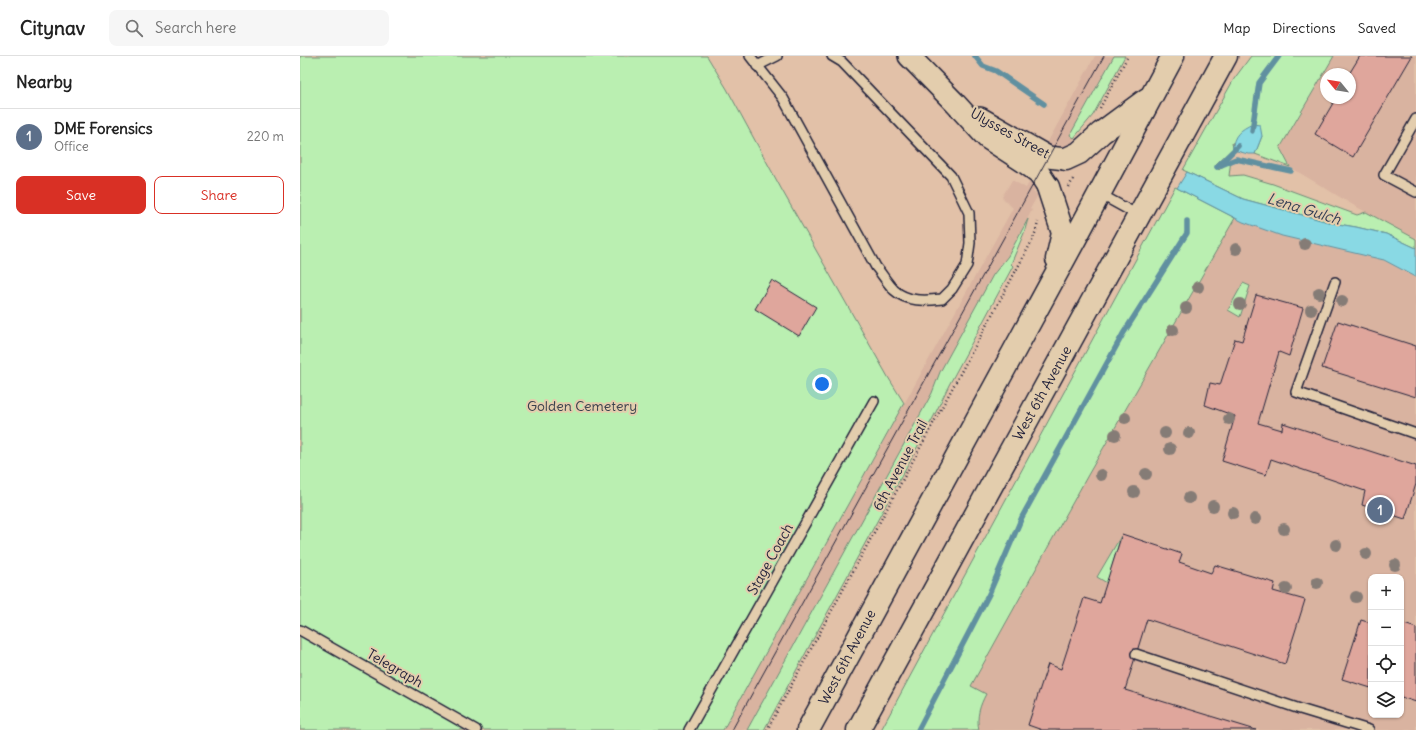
<!DOCTYPE html>
<html lang="en">
<head>
<meta charset="utf-8">
<style>
	body { margin:0; font-family:Delius,sans-serif; background:#f6f6f6; color:#222 }
	.controls { position:absolute; right:12px; bottom:12px; display:grid; overflow:hidden; border-radius:8px; box-shadow:0 1px 3px #0004 }
	.controls button { width:36px; height:36px; display:grid; place-items:center; padding:0; border:0; border-bottom:1px solid #e0e0e0; background:#fff; color:#222; font:20px sans-serif }
	.compass { position:absolute; left:1020px; top:12px; width:36px; height:36px; border-radius:50%; background:#fff; box-shadow:0 1px 3px #0004; rotate:300deg }
	.you { position:absolute; left:522px; top:328px; width:14px; height:14px; margin:-10px; border:3px solid #fff; border-radius:50%; background:#1a73e8; box-shadow:0 0 0 6px #1a73e833 }
	.badge { display:grid; place-items:center; width:26px; height:26px; border-radius:50%; background:#d93025; color:#fff; font-size:13px; font-weight:700 }
	.pin { position:absolute; translate:-50% -50%; border:2px solid #fff; box-shadow:0 1px 4px #0006 }
	.list { margin:0; padding:0; list-style:none }
	h2 { display:flex; justify-content:space-between; align-items:center; height:52px; margin:0; padding:0 16px; font-size:17px }
	h2 small { font-size:13px; font-weight:400; color:#767676 }
	.list li { display:grid; grid-template-columns:26px 1fr auto; gap:12px; align-items:center; box-sizing:border-box; height:56px; padding:0 16px; border-top:1px solid #e0e0e0 }
	.list b { display:block; font-size:15px; white-space:nowrap }
	.list p { margin:0; font-size:13px; white-space:nowrap; color:#767676 }
	.list em { font-size:13px; font-style:normal; color:#767676 }
	.actions { display:flex; gap:8px; padding:12px 16px }
	.actions a { flex:1; padding:9px 0; border:1px solid #d93025; border-radius:8px; text-align:center; font-size:14px; color:#d93025 }
	.actions .main { background:#d93025; color:#fff }
	.icon { flex:none; width:22px; height:22px; fill:none; stroke:currentColor; stroke-width:2; stroke-linecap:round; stroke-linejoin:round }
	.map { position:relative; flex:none; width:1116px; height:674px; overflow:hidden }
	header { display:flex; align-items:center; gap:24px; box-sizing:border-box; height:56px; padding:0 20px; background:#fff; border-bottom:1px solid #e0e0e0 }
	header strong { font-size:19px }
	nav { display:flex; gap:22px; margin-inline-start:auto; font-size:14px }
	.search { width:280px; height:36px; background:#f6f6f6; display:flex; align-items:center; gap:10px; box-sizing:border-box; padding:0 14px; border-radius:8px; color:#767676; font-size:15px }
	main { display:flex }
	aside { flex:1; background:#fff }
	.map>svg:first-child { display:block }
</style>
</head>
<body>
<header>
<strong>Citynav</strong>
<div class="search"><svg class="icon" aria-label="search" viewBox="0 0 24 24"><circle cx="10" cy="10" r="6"/><path d="M15 15l6 6"/></svg>Search here</div>
<nav><a>Map</a><a>Directions</a><a>Saved</a></nav>
</header>
<main>
<aside>
<h2>Nearby<small></small></h2>
<ul class="list">
<li><span class="badge" style="background:#5c6f8a">1</span><div><b>DME Forensics</b><p>Office</p></div><em>220 m</em></li>
</ul>
<div class="actions"><a class="main">Save</a><a>Share</a></div>
</aside>
<div class="map">
<svg width="1116" height="674" viewBox="0 0 1116 674">
	<rect width="100%" height="100%" fill="#e2c1a8"/>
	<filter id="ink" filterUnits="userSpaceOnUse"><feTurbulence type="fractalNoise" baseFrequency=".025" numOctaves="2"/><feDisplacementMap in="SourceGraphic" scale="8" xChannelSelector="R" yChannelSelector="G"/><feConvolveMatrix kernelMatrix="1 2 1 2 8 2 1 2 1" color-interpolation-filters="sRGB"/></filter>
	<g filter="url(#ink)">
		<g fill="#d9b3a0" fill-rule="evenodd">
			<path d="M795 0H814L770 79 774 82 769 93H757L733 136 738 139 730 153 732 154 708 200 693 219 640 316 632 337 447 674H423L713 152 702 141 712 124 726 132 748 93 745 91Z"/>
			<path d="M1034 0H1116V183L1053 149 990 111 980 92ZM1026 18H1050V42H1026Z"/>
			<path d="M935 162 982 180 1084 204 1116 221V674H647L788 419ZM1071 521H1101V659H1071Z"/>
		</g>
		<g fill="#baefb1" stroke="#6e8876">
			<path d="M0 0H407L427 33 483 136 588 321 604 347 423 674H0Z"/>
			<path d="M814 0H825L793 59 774 82 770 79Z"/>
			<path d="M951 0H1034L980 92 990 111 955 98 962 80 932 87 933 92 915 109 919 114 931 103 929 120 943 119 973 128 1057 159 1066 156 1116 183V192L1086 178 1056 171 1032 167 943 143 883 114 934 23Z"/>
			<path d="M875 131 935 162 788 419 671 630 686 638C680 649 676 661 679 674H581Z"/>
			<path d="M728 163 724 177 711 208 713 210 649 329 634 360 464 674H447L632 337 640 316 693 219 708 200Z"/>
			<path d="M943 227 950 230 940 261 928 254Z"/>
			<path d="M821 480 807 527 797 521Z"/>
		</g>
		<g fill="#89d9e4" stroke="#6090a0">
			<path d="M953 68 960 69 962 80 955 98H948L933 94C932 80 941 73 953 68Z"/>
			<path d="M887 116 943 143 1032 167 1056 171 1086 178 1116 192V221L1084 204 982 180 943 166 877 132Z"/>
		</g>
		<g fill="none" stroke-linecap="round" stroke-linejoin="round">
			<g stroke="#6090a0" stroke-width="5.5">
				<path d="M675 0 683 10 696 15 744 48"/>
				<path d="M952 75 959 27 979 0"/>
				<path d="M919 110 936 103 991 115"/>
				<path d="M917 111 938 90"/>
				<path d="M618 674 689 538 722 461 823 278 887 177V165"/>
			</g>
		</g>
		<g fill="#dfa69c" stroke="#22223b">
			<path d="M1060 0H1112L1053 101 1015 78 1036 42H1050L1049 18Z"/>
			<path d="M472 224 516 251 499 280 455 253Z"/>
			<path d="M956 239 1003 252 989 300 979 296 958 367 982 374 983 367 1116 410V428L1105 463 1062 449 1065 435 971 403 966 419 922 405 935 360 905 349 910 327 920 329 935 283 942 285Z"/>
			<path d="M1038 265 1116 290V341L1022 312Z"/>
			<path d="M822 478 882 498 879 506 911 517 915 509 975 527 973 535 1005 544 985 608 847 563 825 634 956 674H742L728 669 748 608 761 613 784 542 800 547Z"/>
			<path d="M1061 564 1071 567V632L1042 623Z"/>
			<path d="M1101 567 1116 572V646L1101 641Z"/>
		</g>
		<g fill="none" stroke-linecap="round" stroke-linejoin="round">
			<g stroke="#22223b" stroke-width="12">
				<g id="service">
					<path d="M450 0 483 42 576 211C582 218 587 227 594 234 607 246 625 245 642 243L652 233 667 209 670 187 669 157 651 120 542 6 532 0"/>
					<path d="M457 10 477 0"/>
					<path d="M1116 63 1084 119 1116 136"/>
					<path d="M798 137 838 159"/>
					<path d="M1035 226 996 336 1116 378"/>
					<path d="M0 574 176 674"/>
					<path d="M836 598 1000 653 1069 674"/>
					<path d="M389 674 574 345"/>
				</g>
			</g>
			<g stroke="#22223b" stroke-width="24">
				<g id="tertiary">
					<path d="M609 0 655 47 687 82 724 106 739 117 748 131"/>
					<path d="M680 62 748 101 766 103"/>
				</g>
			</g>
			<g stroke="#22223b" stroke-width="25">
				<g id="trunk">
					<path d="M766 103 779 97 801 77 847 43"/>
					<path d="M748 131 763 177 757 203"/>
					<path d="M508 674 775 183 873 0"/>
					<path d="M558 674 926 0"/>
				</g>
			</g>
			<g stroke="#22223b" stroke-width="2.5" stroke-dasharray="1 3" stroke-linecap="butt">
				<path d="M800 52 828 0"/>
				<path d="M769 131 774 121"/>
				<path d="M467 674 732 185 736 175 738 166"/>
			</g>
			<use href="#service" stroke="#e3cdad" stroke-width="9"/>
			<use href="#tertiary" stroke="#e3cdad" stroke-width="21"/>
			<use href="#trunk" stroke="#e3cdad" stroke-width="22"/>
			<path stroke="#22223b" stroke-width="1" d="M432 674 804 0"/>
		</g>
		<g fill="#857b76">
			<circle cx="1005" cy="188" r="6"/>
			<circle cx="936" cy="193" r="6"/>
			<circle cx="898" cy="231" r="6"/>
			<circle cx="1019" cy="237" r="6"/>
			<circle cx="1042" cy="245" r="6"/>
			<circle cx="940" cy="248" r="6"/>
			<circle cx="886" cy="252" r="6"/>
			<circle cx="1011" cy="254" r="6"/>
			<circle cx="873" cy="274" r="6"/>
			<circle cx="825" cy="362" r="6"/>
			<circle cx="929" cy="363" r="6"/>
			<circle cx="865" cy="377" r="6"/>
			<circle cx="889" cy="377" r="6"/>
			<circle cx="815" cy="379" r="6"/>
			<circle cx="870" cy="393" r="6"/>
			<circle cx="846" cy="418" r="6"/>
			<circle cx="801" cy="419" r="6"/>
			<circle cx="834" cy="436" r="6"/>
			<circle cx="889" cy="442" r="6"/>
			<circle cx="913" cy="450" r="6"/>
			<circle cx="933" cy="457" r="6"/>
			<circle cx="955" cy="463" r="6"/>
			<circle cx="984" cy="473" r="6"/>
			<circle cx="1036" cy="489" r="6"/>
			<circle cx="1066" cy="498" r="6"/>
			<circle cx="1095" cy="509" r="6"/>
			<circle cx="1017" cy="527" r="6"/>
			<circle cx="986" cy="533" r="6"/>
			<circle cx="1056" cy="541" r="6"/>
		</g>
	</g>
	<g text-anchor="middle" stroke-width="4" stroke-linejoin="round" paint-order="stroke">
		<g font-size="14" fill="#22223b" stroke="#e3cdad">
			<text transform="translate(710 77) rotate(29)" y="5">Ulysses Street</text>
			<text transform="translate(742 337) rotate(-61)" y="5">West 6th Avenue</text>
			<text transform="translate(600 409) rotate(-62)" y="5">6th Avenue Trail</text>
			<text transform="translate(470 503) rotate(-61)" y="5">Stage Coach</text>
			<text transform="translate(547 601) rotate(-62)" y="5">West 6th Avenue</text>
			<text transform="translate(95 612) rotate(30)" y="5">Telegraph</text>
		</g>
		<g font-size="14" fill="#39414d" stroke="#e3cdad">
			<text x="282" y="355">Golden Cemetery</text>
		</g>
		<g font-size="15" font-style="italic" fill="#313d54" stroke="#e3cdad">
			<text transform="translate(1004 153) rotate(17)" y="5">Lena Gulch</text>
		</g>
	</g>
</svg>
<div class="controls">
<button>+</button>
<button>−</button>
<button><svg class="icon" aria-label="locate" viewBox="0 0 24 24"><circle cx="12" cy="12" r="6"/><path d="M12 2v4M12 18v4M2 12h4M18 12h4"/></svg></button>
<button><svg class="icon" aria-label="layers" viewBox="0 0 24 24"><path d="M12 4l9 5-9 5-9-5zM3 14l9 5 9-5"/></svg></button>
</div>
<svg class="compass" viewBox="-18 -18 36 36"><path d="M0-13l5 13h-10z" fill="#e53935"/><path d="M0 13l5-13h-10z" fill="#767676"/></svg>
<div class="you"></div>
<div class="pin badge" style="left:1080px;top:454px;background:#5c6f8a">1</div>
</div>
</main>
</body>
</html>
